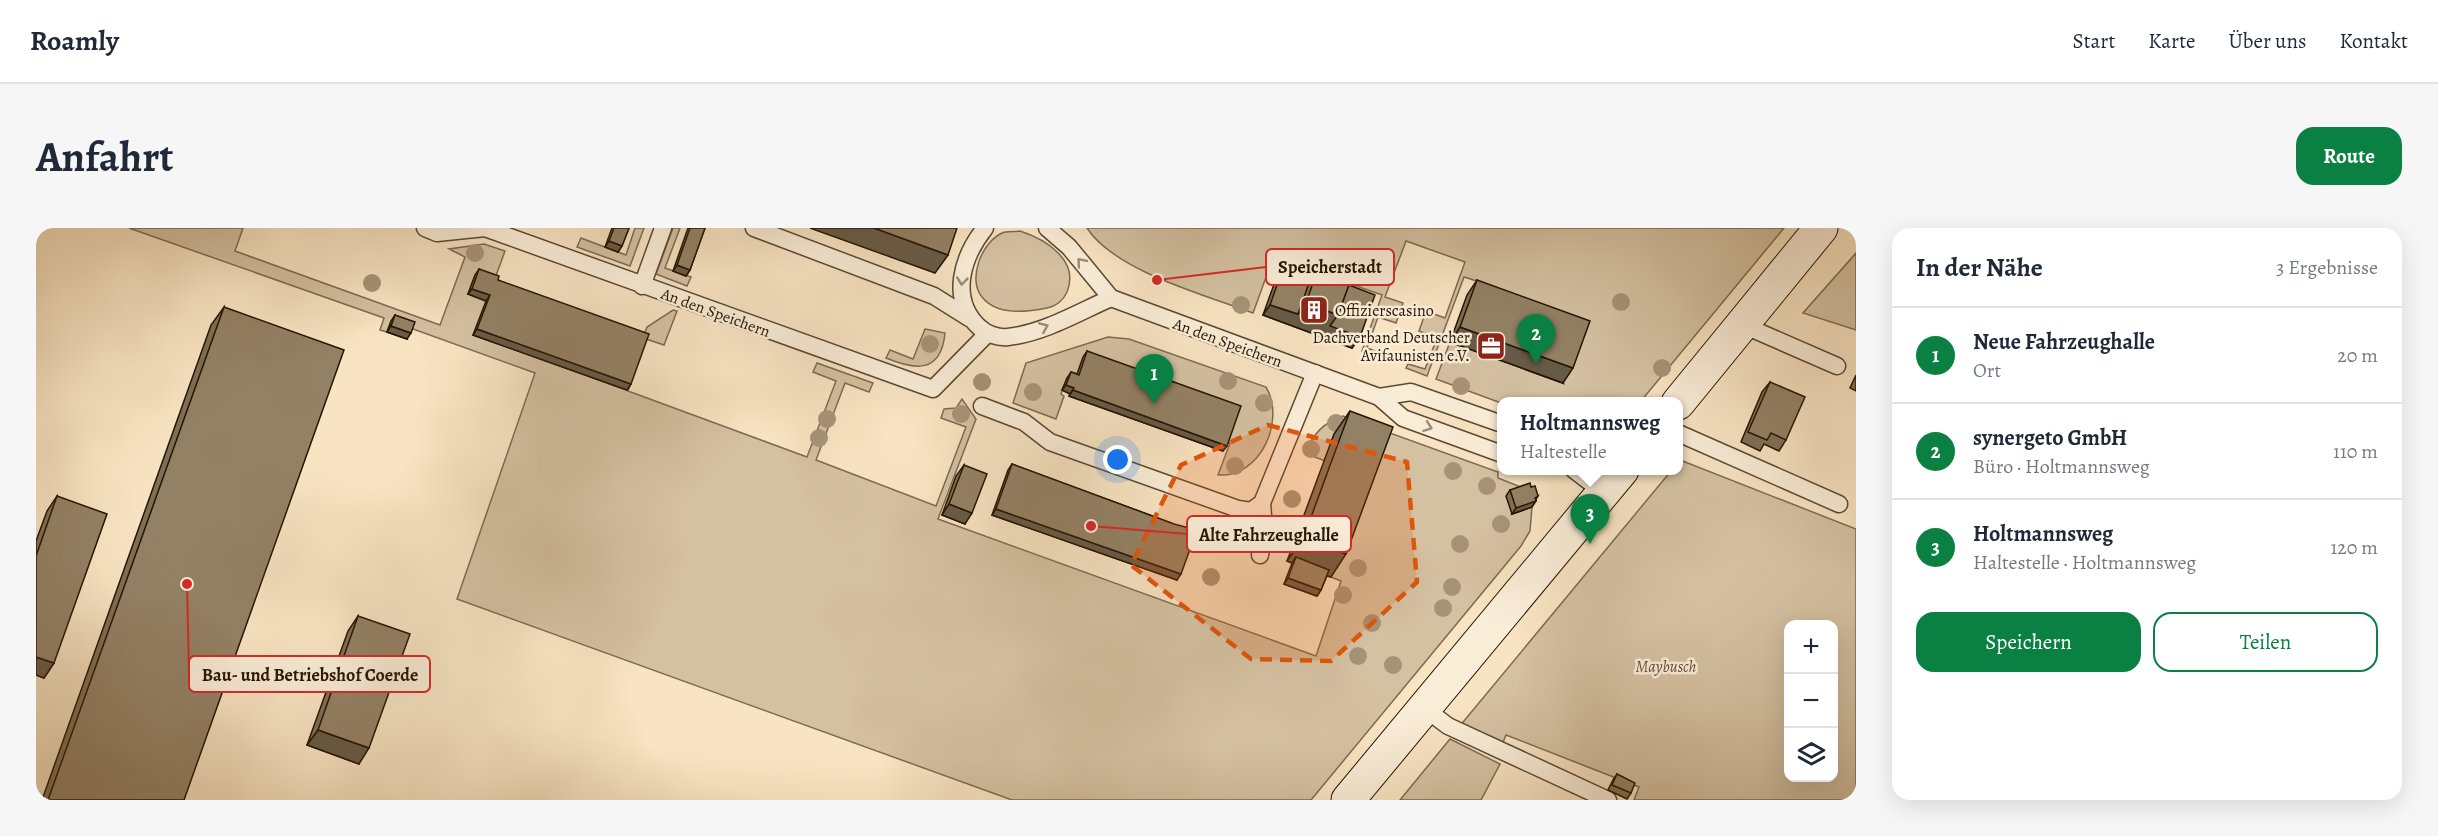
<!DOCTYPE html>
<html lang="de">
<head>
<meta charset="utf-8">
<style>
	body { margin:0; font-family:Alegreya,serif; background:#f6f6f7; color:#1f2937 }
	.controls { position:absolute; right:18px; bottom:18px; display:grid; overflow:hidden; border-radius:12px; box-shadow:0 6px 24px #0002 }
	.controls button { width:54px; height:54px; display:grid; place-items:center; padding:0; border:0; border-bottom:2px solid #e0e1e3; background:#fff; color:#1f2937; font:30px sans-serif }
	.you { position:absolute; left:1082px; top:232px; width:21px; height:21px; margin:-15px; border:4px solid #fff; border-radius:50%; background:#1a73e8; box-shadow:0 0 0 9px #1a73e833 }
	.badge { display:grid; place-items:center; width:39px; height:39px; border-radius:50%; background:#0b8043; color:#fff; font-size:20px; font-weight:700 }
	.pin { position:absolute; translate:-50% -50px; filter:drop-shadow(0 2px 3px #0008) }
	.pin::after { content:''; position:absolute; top:32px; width:21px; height:18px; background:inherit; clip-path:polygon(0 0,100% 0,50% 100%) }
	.popup { position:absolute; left:1461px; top:169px; width:186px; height:78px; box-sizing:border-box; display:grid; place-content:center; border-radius:12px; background:#fff; filter:drop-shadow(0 2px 4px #0005); font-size:20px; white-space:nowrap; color:#747a83 }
	.popup b { font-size:22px; color:#1f2937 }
	.popup::after { content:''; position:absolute; left:50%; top:100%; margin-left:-12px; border:12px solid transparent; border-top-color:#fff }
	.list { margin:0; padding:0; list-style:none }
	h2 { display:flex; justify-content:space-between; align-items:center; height:78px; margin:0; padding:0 24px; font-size:26px }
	h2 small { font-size:20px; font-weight:400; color:#747a83 }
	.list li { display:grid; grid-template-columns:39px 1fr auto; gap:18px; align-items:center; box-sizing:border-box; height:96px; padding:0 24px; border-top:2px solid #e0e1e3 }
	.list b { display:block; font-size:22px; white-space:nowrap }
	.list p { margin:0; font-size:20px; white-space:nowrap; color:#747a83 }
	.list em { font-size:20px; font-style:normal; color:#747a83 }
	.actions { display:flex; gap:12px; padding:18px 24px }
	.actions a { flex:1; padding:14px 0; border:2px solid #0b8043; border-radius:18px; text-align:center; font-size:21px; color:#0b8043 }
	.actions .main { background:#0b8043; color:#fff }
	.icon { flex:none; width:33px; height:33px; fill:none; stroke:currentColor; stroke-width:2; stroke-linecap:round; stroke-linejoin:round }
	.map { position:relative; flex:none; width:1820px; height:572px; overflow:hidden; border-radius:18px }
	header { display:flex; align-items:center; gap:36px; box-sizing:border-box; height:84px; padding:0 30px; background:#fff; border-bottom:2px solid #e0e1e3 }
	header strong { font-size:28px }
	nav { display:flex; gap:33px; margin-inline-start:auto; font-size:21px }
	.intro { display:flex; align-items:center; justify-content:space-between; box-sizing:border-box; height:144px; padding:0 36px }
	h1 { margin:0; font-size:42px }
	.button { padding:15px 27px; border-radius:18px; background:#0b8043; color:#fff; font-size:21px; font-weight:700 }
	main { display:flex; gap:36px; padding:0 36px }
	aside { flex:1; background:#fff; border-radius:18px; box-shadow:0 6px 24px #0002 }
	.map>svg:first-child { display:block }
</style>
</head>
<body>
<header>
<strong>Roamly</strong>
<nav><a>Start</a><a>Karte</a><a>Über uns</a><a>Kontakt</a></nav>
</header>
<div class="intro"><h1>Anfahrt</h1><a class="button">Route</a></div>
<main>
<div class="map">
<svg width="1820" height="572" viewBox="0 0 1820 572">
	<rect width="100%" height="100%" fill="#f8e4c3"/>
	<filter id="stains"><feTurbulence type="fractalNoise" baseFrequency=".00333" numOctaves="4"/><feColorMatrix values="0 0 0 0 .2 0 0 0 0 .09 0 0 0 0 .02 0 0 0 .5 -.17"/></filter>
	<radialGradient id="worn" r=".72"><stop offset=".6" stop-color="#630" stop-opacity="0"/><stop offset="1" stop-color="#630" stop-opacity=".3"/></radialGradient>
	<g fill="#d4c1a2" stroke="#7d6b51" stroke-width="1.5" fill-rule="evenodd">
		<path d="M93 0H207L199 23 404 97 429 29 413 21 448 16 469 23 458 53 439 47 432 66 607 109 611 99 637 82 641 83 628 117 610 111 592 163 771 229 800 153 777 144 781 135 837 155 833 164 809 155 780 232 900 278 930 199 905 190 908 181 920 180 926 171 940 191 902 291 1280 428 1305 353 1295 349 1341 222 1289 233 1269 225C1278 205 1287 195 1307 188L1462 244V250L1490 261 1476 286 1496 279 1494 303 1485 318 1275 572H976L421 371 499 145 355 93 351 104 344 102 348 90Z"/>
		<path d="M599 0H608L594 38 541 19 545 10 590 27Z"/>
		<path d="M637 0H644L629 40 655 49 651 58 620 46Z"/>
		<path d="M1051 0H1748L1605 173 1465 175 1400 151 1414 114 1526 155 1447 55 1428 49 1391 148 1370 140 1372 136 1389 141 1401 110 1383 103 1390 83 1409 90 1429 34 1370 13 1349 69 1367 75 1360 95 1342 89 1331 120 1347 126 1346 130 1326 123 1346 67 1247 32 1242 43 1233 41 1217 85C1169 67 1079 43 1051 0Z"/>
		<path d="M984 3C1009 11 1044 32 1031 64 1027 73 1021 78 1011 80 991 84 961 88 946 69 931 51 946 14 966 5 970 3 979 4 984 3Z"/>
		<path d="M1820 25V102L1767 85Z"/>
		<path d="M889 101 909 105C905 146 879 142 850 130L854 122 877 131Z"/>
		<path d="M1072 109 1093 111 1230 159C1250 193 1224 250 1182 247L1194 215 1048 129 1039 152 1031 150 1025 166 1028 168 1020 191 977 175 990 135Z"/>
		<path d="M1644 232 1820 301V572H1598L1603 559 1470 507 1466 517 1423 499 1635 243 1642 242ZM1752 397H1798V550H1752Z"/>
		<path d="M1414 511 1464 536 1445 572H1364Z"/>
	</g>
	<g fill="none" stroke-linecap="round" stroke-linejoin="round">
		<g stroke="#5a4931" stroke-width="19">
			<g id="lane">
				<path d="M389 0 401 5 449 0 897 161 951 106"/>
				<path d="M718 0 898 68 933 90"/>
				<path d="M949 0C926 29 913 71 943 99 950 106 962 110 972 109 1008 105 1043 84 1075 70"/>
				<path d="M1011 0 1033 19 1075 70 1343 169 1367 190 1466 226"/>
				<path d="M606 58 627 0"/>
				<path d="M1707 97 1801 138"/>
				<path d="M1343 169 1375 164 1466 196"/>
				<path d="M946 178 988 194 1014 214 1202 281 1215 283 1226 275 1279 145"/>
				<path d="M1642 205 1803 276"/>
				<path d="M1538 242 1568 265"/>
				<path d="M1224 327 1228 300 1226 275"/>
				<path d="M1388 480 1412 498 1572 572"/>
			</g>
		</g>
		<g stroke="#261500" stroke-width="35">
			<g id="secondary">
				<path d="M1642 175 1785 0"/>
				<path d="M1312 572 1586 242"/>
			</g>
		</g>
		<use href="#lane" stroke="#faedd8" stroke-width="16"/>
		<use href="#secondary" stroke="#faedd8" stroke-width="33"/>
	</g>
	<g fill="#a69377">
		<circle cx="439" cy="25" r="9"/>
		<circle cx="336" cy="55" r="9"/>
		<circle cx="1585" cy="74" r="9"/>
		<circle cx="1205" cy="77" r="9"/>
		<circle cx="894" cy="116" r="9"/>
		<circle cx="1626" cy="140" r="9"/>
		<circle cx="1192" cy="153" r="9"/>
		<circle cx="946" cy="154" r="9"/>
		<circle cx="1425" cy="158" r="9"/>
		<circle cx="997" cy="164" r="9"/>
		<circle cx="1228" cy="175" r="9"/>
		<circle cx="925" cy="186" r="9"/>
		<circle cx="791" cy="191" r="9"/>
		<circle cx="1300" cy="195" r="9"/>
		<circle cx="783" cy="210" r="9"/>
		<circle cx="1275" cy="221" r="9"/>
		<circle cx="1199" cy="238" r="9"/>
		<circle cx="1417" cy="243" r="9"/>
		<circle cx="1451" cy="258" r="9"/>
		<circle cx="1256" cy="271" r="9"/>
		<circle cx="1465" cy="296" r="9"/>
		<circle cx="1247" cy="297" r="9"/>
		<circle cx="1424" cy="316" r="9"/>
		<circle cx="1322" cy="340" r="9"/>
		<circle cx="1175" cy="349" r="9"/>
		<circle cx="1416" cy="359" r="9"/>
		<circle cx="1307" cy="367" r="9"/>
		<circle cx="1407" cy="380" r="9"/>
		<circle cx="1336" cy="395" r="9"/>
		<circle cx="1322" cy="428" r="9"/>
		<circle cx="1357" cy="437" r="9"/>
	</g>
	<g fill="#7e6f57" stroke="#261500" stroke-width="1.5">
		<path d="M576 0H593L586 18 582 24 569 19Z"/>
		<path d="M652 0H669L654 42 650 48 637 43Z"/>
		<path d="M1285 32 1313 57 1324 109 1316 120 1227 87 1242 45 1249 34 1277 44Z"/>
		<path d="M443 41 462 52 595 156 591 162 437 107 450 73 432 66 439 47Z"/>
		<path d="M1441 52 1527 155 1414 114 1431 67Z"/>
		<path d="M188 79 148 572H6L175 97Z"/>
		<path d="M359 87 371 111 351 104 355 93Z"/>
		<path d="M1051 123 1187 223 1033 168 1034 166 1026 162 1031 150 1035 144 1041 146 1047 129Z"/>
		<path d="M1820 147V163L1814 160Z"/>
		<path d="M1734 154 1750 212 1743 223 1728 216 1724 223 1705 214 1726 164Z"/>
		<path d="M1314 183 1295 349 1291 348 1285 362 1281 368 1248 356 1256 335 1251 333 1298 206Z"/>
		<path d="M976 236 1138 296 1141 352 956 287 972 242Z"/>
		<path d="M928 237 929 296 906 287 920 248Z"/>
		<path d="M1474 262 1500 272V273L1496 279 1476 286 1470 268Z"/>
		<path d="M21 268 18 435 8 450 0 447V313L11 283Z"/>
		<path d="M322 388 323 536 271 517 312 403Z"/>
		<path d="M1581 546 1595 565 1591 571 1572 562 1577 552Z"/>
	</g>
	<g fill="#675a47" stroke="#261500" stroke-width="1.5">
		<path d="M774 0H838L912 27 899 45Z"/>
		<path d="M573 13 586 18 582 24 569 19Z"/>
		<path d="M641 37 654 42 650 48 637 43Z"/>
		<path d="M436 61 454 67 450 73 432 66Z"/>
		<path d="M1270 75 1302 87 1324 109 1316 120 1227 87 1234 77 1262 86Z"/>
		<path d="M355 98 375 105 371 111 351 104Z"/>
		<path d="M1424 99 1537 140 1527 155 1414 114Z"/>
		<path d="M441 101 595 156 591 162 437 107Z"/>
		<path d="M1030 157 1038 160 1034 166 1026 162Z"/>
		<path d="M1037 162 1191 218 1187 223 1033 168Z"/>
		<path d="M1502 268 1496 279 1476 286 1480 280Z"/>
		<path d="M913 276 936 285 929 296 906 287Z"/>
		<path d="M960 281 1145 346 1141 352 956 287Z"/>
		<path d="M1267 311 1310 326 1295 349 1257 335 1260 329 1256 335 1251 333Z"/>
		<path d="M1252 350 1285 362 1281 368 1248 356Z"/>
		<path d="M0 429 18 435 8 450 0 447Z"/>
		<path d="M282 502 333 520 323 536 271 517Z"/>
	</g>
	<g fill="#938165" stroke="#261500" stroke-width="1.5">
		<path d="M578 0H593L586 18 573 13Z"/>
		<path d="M654 0H669L654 42 641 37Z"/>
		<path d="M838 0H921L912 27Z"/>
		<path d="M1285 32 1318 44 1302 87 1270 75Z"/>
		<path d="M1249 34 1277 44 1262 86 1234 77Z"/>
		<path d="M443 41 463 48 462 52 613 106 595 156 441 101 454 67 436 61Z"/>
		<path d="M1441 52 1554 93 1537 140 1424 99Z"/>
		<path d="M1313 57 1339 67 1324 109 1294 98 1302 87Z"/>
		<path d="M188 79 308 122 148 572H12Z"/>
		<path d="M359 87 379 94 375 105 355 98Z"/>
		<path d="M1051 123 1205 178 1191 218 1037 162 1038 160 1030 157 1035 144 1043 147Z"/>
		<path d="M1734 154 1769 169 1750 212 1735 205 1731 212 1712 204Z"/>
		<path d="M1314 183 1357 199 1310 326 1267 311Z"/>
		<path d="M976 236 1138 296 1161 302 1145 346 960 281Z"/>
		<path d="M928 237 951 246 936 285 913 276Z"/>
		<path d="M1494 255 1495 259 1499 258 1502 268 1499 270 1500 273 1480 280 1474 262Z"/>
		<path d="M21 268 71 286 18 435 0 429V328Z"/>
		<path d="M1260 329 1293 342 1285 362 1252 350Z"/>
		<path d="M322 388 374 406 333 520 282 502Z"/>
		<path d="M1581 546 1599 555 1595 565 1576 557Z"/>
	</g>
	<defs><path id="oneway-chevron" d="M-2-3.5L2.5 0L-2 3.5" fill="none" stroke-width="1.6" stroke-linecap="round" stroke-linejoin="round" transform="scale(1.5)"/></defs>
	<g stroke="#9b8c77">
		<use href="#oneway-chevron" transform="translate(1045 34) rotate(-130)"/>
		<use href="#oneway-chevron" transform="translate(926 53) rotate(96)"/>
		<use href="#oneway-chevron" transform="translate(1008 99) rotate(-23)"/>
		<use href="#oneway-chevron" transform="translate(1392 199) rotate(20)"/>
	</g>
	<path fill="#de560b" fill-opacity="0.2" stroke="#de560b" stroke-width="4.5" stroke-dasharray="12 8" stroke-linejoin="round" d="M1232 197 1371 234 1381 354 1295 433 1215 431 1095 337 1145 237Z"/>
	<defs>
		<g id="building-square" transform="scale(1.5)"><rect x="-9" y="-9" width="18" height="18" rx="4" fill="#8f2418" stroke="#faedd8"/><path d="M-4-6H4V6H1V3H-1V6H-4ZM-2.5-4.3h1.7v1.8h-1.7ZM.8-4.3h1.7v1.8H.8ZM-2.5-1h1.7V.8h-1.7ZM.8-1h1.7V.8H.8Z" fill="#fff"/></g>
		<g id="office-square" transform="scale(1.5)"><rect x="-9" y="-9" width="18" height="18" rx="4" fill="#8f2418" stroke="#faedd8"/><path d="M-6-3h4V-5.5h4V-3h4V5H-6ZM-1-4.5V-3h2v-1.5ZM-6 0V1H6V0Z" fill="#fff"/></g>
	</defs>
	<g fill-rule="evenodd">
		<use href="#building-square" x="1278" y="82"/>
		<use href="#office-square" x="1455" y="118"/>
	</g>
	<g text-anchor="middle" stroke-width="5" stroke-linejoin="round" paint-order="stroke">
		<g font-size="16" fill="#261500" stroke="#faedd8" text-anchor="start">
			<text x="1299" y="88">Offizierscasino</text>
			<text x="1434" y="115" text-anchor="end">Dachverband Deutscher<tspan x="1434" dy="18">Avifaunisten e.V.</tspan></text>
		</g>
		<g font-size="16" fill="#261500" stroke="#faedd8">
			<text transform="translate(680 84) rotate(20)" y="6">An den Speichern</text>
			<text transform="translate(1192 114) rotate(20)" y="6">An den Speichern</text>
		</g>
		<g font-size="16" font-style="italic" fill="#635139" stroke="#faedd8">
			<text x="1630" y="444">Maybusch</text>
		</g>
	</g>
	<path fill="none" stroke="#d62828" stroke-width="2" d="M1121 52L1230 39M1055 298L1151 306M151 356L153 446"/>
	<g fill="#d62828" stroke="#faedd8" stroke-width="2">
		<circle cx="1121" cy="52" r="6"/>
		<circle cx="1055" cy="298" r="6"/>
		<circle cx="151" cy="356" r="6"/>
	</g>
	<g fill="#faedd8" stroke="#d62828" stroke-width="2">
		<rect x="1230" y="21" width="128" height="36" rx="6"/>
		<rect x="1151" y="288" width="164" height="36" rx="6"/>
		<rect x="153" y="428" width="241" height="36" rx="6"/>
	</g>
	<g font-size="18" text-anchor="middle" font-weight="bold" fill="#261500">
		<text x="1294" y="45">Speicherstadt</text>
		<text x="1233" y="313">Alte Fahrzeughalle</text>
		<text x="274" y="453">Bau- und Betriebshof Coerde</text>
	</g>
	<rect width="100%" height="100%" filter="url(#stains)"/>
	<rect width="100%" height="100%" fill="url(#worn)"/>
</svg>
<div class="controls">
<button>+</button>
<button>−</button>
<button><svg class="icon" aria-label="layers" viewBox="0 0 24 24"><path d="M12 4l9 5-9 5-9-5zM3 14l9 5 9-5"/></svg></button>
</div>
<div class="you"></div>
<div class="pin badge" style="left:1118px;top:176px">1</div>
<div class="pin badge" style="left:1500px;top:136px">2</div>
<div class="pin badge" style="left:1554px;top:316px">3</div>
<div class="popup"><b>Holtmannsweg</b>Haltestelle</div>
</div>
<aside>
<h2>In der Nähe<small>3 Ergebnisse</small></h2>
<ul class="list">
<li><span class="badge">1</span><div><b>Neue Fahrzeughalle</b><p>Ort</p></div><em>20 m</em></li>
<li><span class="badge">2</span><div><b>synergeto GmbH</b><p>Büro · Holtmannsweg</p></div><em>110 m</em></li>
<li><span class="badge">3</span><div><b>Holtmannsweg</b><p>Haltestelle · Holtmannsweg</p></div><em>120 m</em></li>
</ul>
<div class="actions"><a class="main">Speichern</a><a>Teilen</a></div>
</aside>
</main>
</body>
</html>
